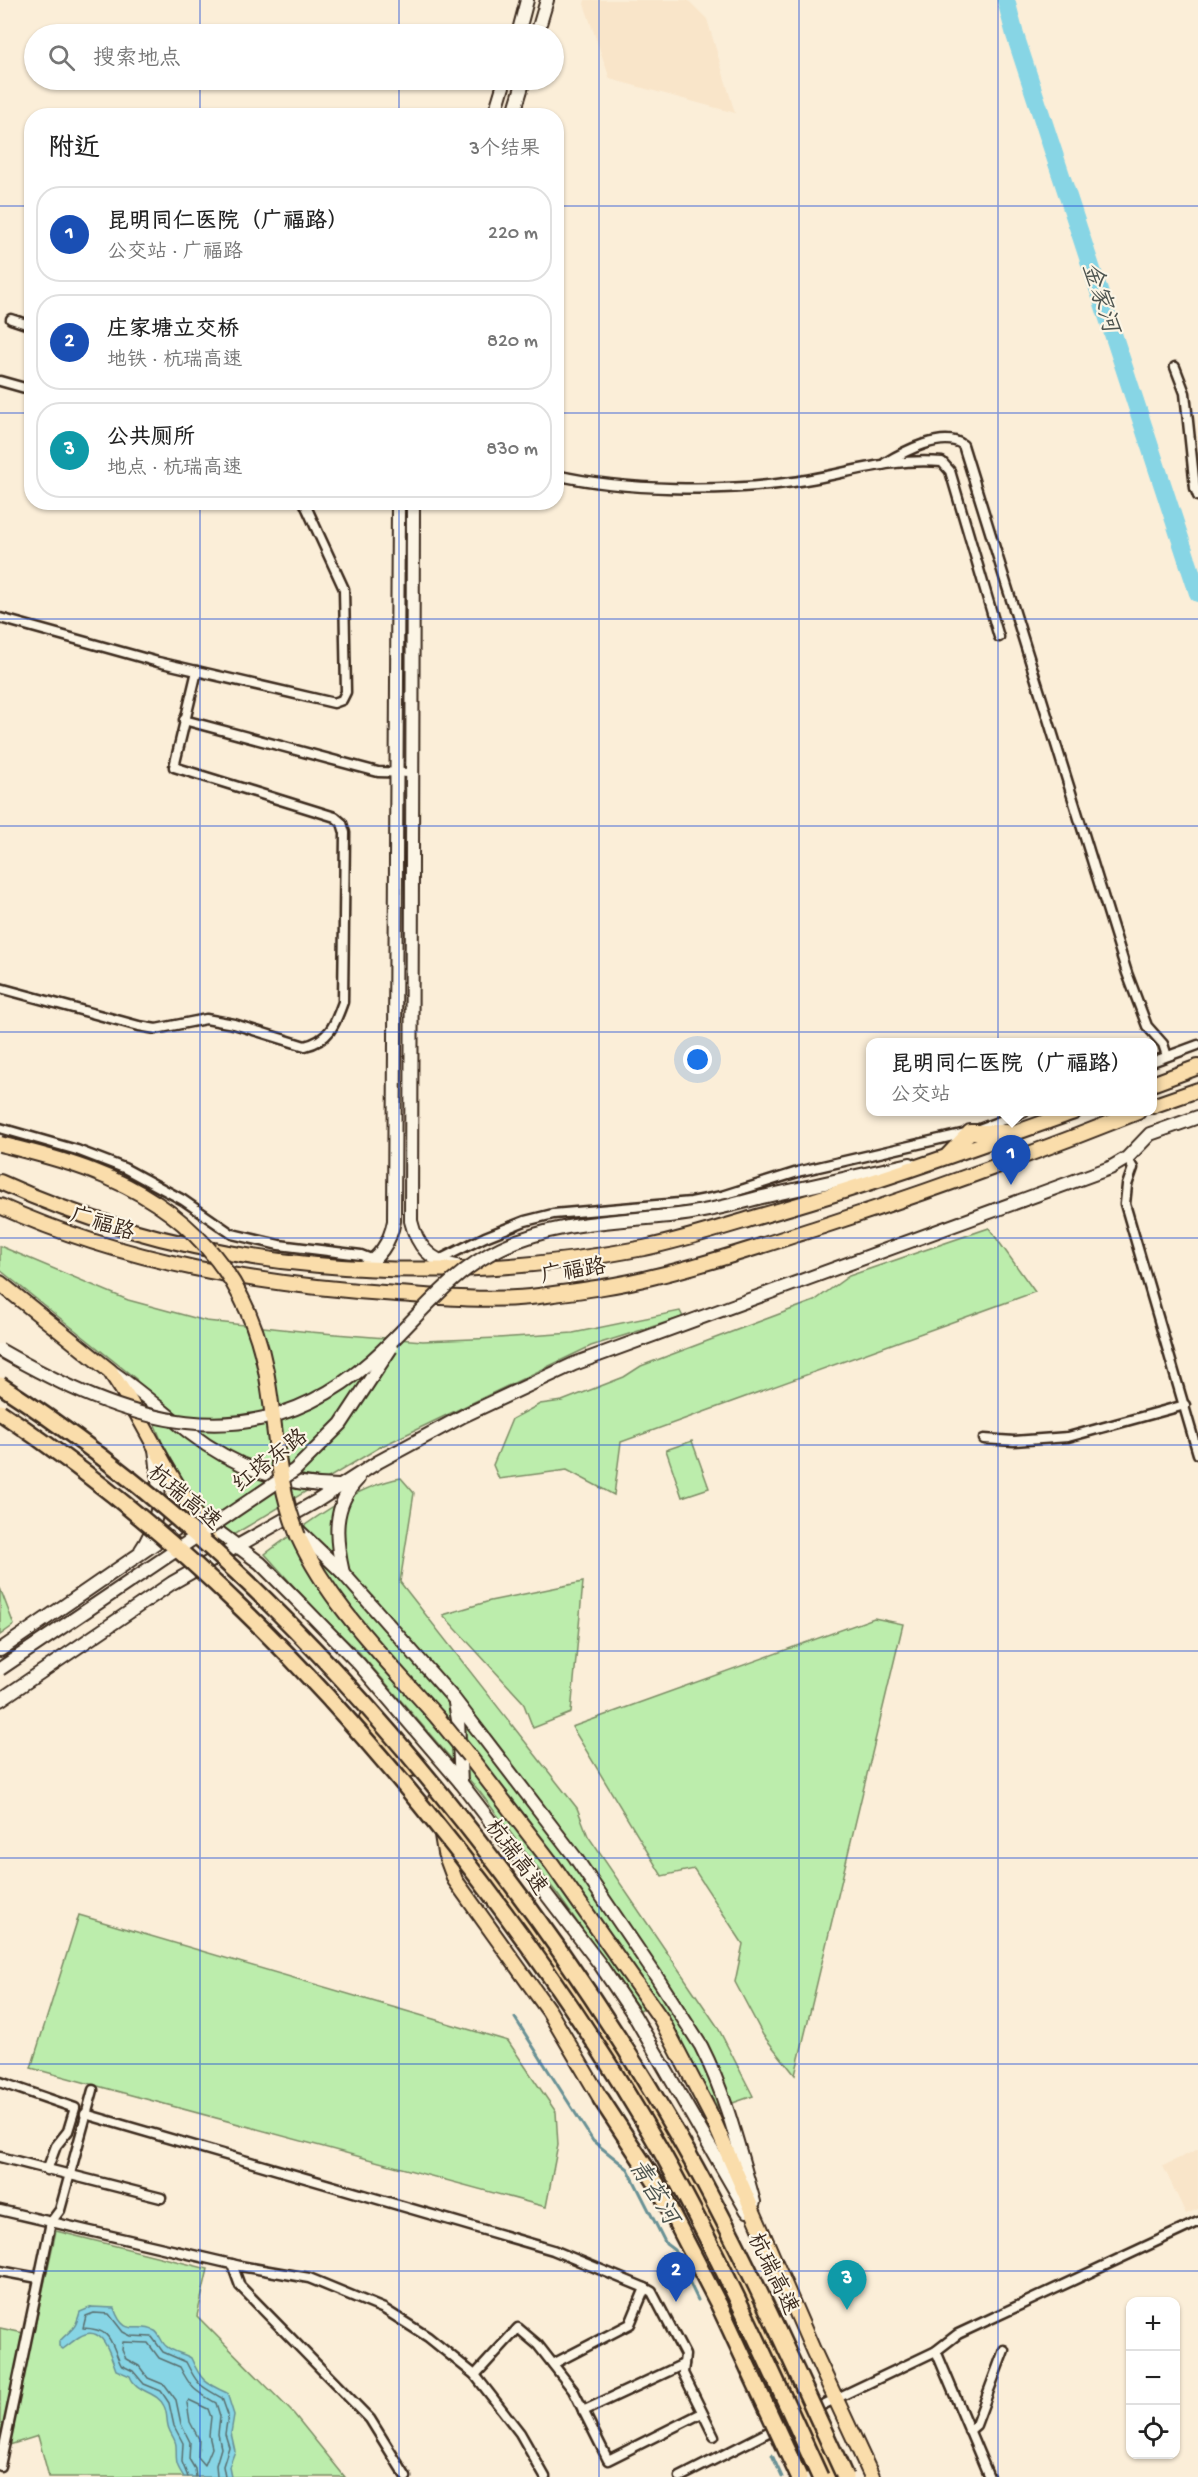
<!DOCTYPE html>
<html lang="zh">
<head>
<meta charset="utf-8">
<style>
	body { margin:0; font-family:"Gochi Hand","LXGW WenKai TC",sans-serif; background:#f2f2f2; color:#222 }
	.controls { position:absolute; right:18px; bottom:18px; display:grid; overflow:hidden; border-radius:12px; box-shadow:0 2px 4px #0004 }
	.controls button { width:54px; height:54px; display:grid; place-items:center; padding:0; border:0; border-bottom:2px solid #e0e0e0; background:#fff; color:#222; font:30px sans-serif }
	.you { position:absolute; left:698px; top:1060px; width:21px; height:21px; margin:-15px; border:4px solid #fff; border-radius:50%; background:#1a73e8; box-shadow:0 0 0 9px #1a73e833 }
	.badge { display:grid; place-items:center; width:39px; height:39px; border-radius:50%; background:#c8321e; color:#fff; font-size:20px; font-weight:700 }
	.pin { position:absolute; translate:-50% -50px; filter:drop-shadow(0 2px 3px #0008) }
	.pin::after { content:''; position:absolute; top:32px; width:21px; height:18px; background:inherit; clip-path:polygon(0 0,100% 0,50% 100%) }
	.popup { position:absolute; left:866px; top:1038px; width:291px; height:78px; box-sizing:border-box; display:grid; place-content:center; border-radius:12px; background:#fff; filter:drop-shadow(0 2px 4px #0005); font-size:20px; white-space:nowrap; color:#767676 }
	.popup b { font-size:22px; color:#222 }
	.popup::after { content:''; position:absolute; left:50%; top:100%; margin-left:-12px; border:12px solid transparent; border-top-color:#fff }
	.list { margin:0; padding:0; list-style:none }
	h2 { display:flex; justify-content:space-between; align-items:center; height:78px; margin:0; padding:0 24px; font-size:26px }
	h2 small { font-size:20px; font-weight:400; color:#767676 }
	.list li { display:grid; grid-template-columns:39px 1fr auto; gap:18px; align-items:center; box-sizing:border-box; height:96px; margin:0 12px 12px; padding:0 12px; border:2px solid #e0e0e0; border-radius:24px }
	.list b { display:block; font-size:22px; white-space:nowrap }
	.list p { margin:0; font-size:20px; white-space:nowrap; color:#767676 }
	.list em { font-size:20px; font-style:normal; color:#767676 }
	.icon { flex:none; width:33px; height:33px; fill:none; stroke:currentColor; stroke-width:2; stroke-linecap:round; stroke-linejoin:round }
	.map { position:relative; flex:none; width:1198px; height:2477px; overflow:hidden }
	.search { position:absolute; background:#fff; box-shadow:0 2px 4px #0004; left:24px; top:24px; width:540px; height:66px; display:flex; align-items:center; gap:15px; box-sizing:border-box; padding:0 21px; border-radius:33px; color:#767676; font-size:22px }
	.panel { position:absolute; background:#fff; box-shadow:0 2px 4px #0004; left:24px; top:108px; width:540px; height:402px; border-radius:24px }
	.map>svg:first-child { display:block }
</style>
</head>
<body>
<div class="map">
<svg width="1198" height="2477" viewBox="0 0 1198 2477">
	<rect width="100%" height="100%" fill="#fbeed8"/>
	<filter id="ink" filterUnits="userSpaceOnUse"><feTurbulence type="fractalNoise" baseFrequency=".0167" numOctaves="2"/><feDisplacementMap in="SourceGraphic" scale="12" xChannelSelector="R" yChannelSelector="G"/><feConvolveMatrix kernelMatrix="1 2 1 2 8 2 1 2 1" color-interpolation-filters="sRGB"/></filter>
	<g filter="url(#ink)">
		<g fill="#f9e5c9">
			<path d="M585 0H688L707 19 735 113 610 79 584 4Z"/>
			<path d="M1198 2149V2209L1186 2214 1163 2166Z"/>
		</g>
		<g fill="#bcedac" stroke="#7c8c65" stroke-width="1.5">
			<path d="M989 1228 1035 1292 621 1442 614 1495 567 1470 499 1479 493 1465 512 1419 540 1404 562 1401 624 1377 641 1366 814 1301 849 1276Z"/>
			<path d="M0 1246 128 1300 206 1321 310 1332 423 1341 498 1338 573 1333 680 1311 683 1317 591 1346 380 1447 233 1535 199 1508 162 1442 136 1379 0 1270Z"/>
			<path d="M692 1441 709 1488 682 1497 666 1450Z"/>
			<path d="M401 1478 414 1493 400 1582 577 1808 588 1836 717 2026 753 2096 718 2108 653 2003 640 2010 558 1895 479 1791 359 1652 314 1609 265 1554C305 1525 352 1487 401 1478Z"/>
			<path d="M583 1582 571 1713 533 1728 523 1702 443 1615 490 1601Z"/>
			<path d="M0 1588 14 1625 0 1635Z"/>
			<path d="M874 1618 903 1624 795 2075 763 2035 735 1982 743 1944 694 1869 662 1876 572 1727Z"/>
			<path d="M79 1915 508 2041 556 2112 558 2145 546 2207 31 2068Z"/>
			<path d="M56 2231 208 2269 197 2316 294 2414 345 2477H49L38 2436 0 2448V2328L33 2335Z"/>
		</g>
		<path fill="#87d5e5" stroke="#699195" stroke-width="1.5" d="M92 2307 114 2308C125 2340 137 2321 155 2331 160 2334 161 2342 166 2346 171 2351 184 2354 191 2358 201 2381 205 2383 227 2393L234 2415 231 2433 235 2451 229 2467 231 2477H184C174 2462 177 2462 176 2446 176 2440 171 2435 169 2429 166 2422 168 2414 164 2406 157 2391 136 2393 130 2376L116 2370C110 2355 103 2322 79 2337 74 2340 69 2345 63 2349L59 2346V2342C72 2327 74 2333 80 2312Z"/>
		<g fill="none" stroke-linecap="round" stroke-linejoin="round">
			<g stroke="#596e6e" stroke-width="1.5">
				<path d="M189 2400 208 2409 211 2417 209 2435 212 2448 205 2465 198 2457 199 2439 190 2422 187 2403Z"/>
				<path d="M188 2477 182 2462 183 2443 174 2426 169 2403 161 2391 144 2384 133 2371 121 2365C110 2342 113 2329 83 2328L86 2316 94 2313 109 2314 123 2332 131 2336 152 2337 163 2352 186 2362C198 2386 199 2385 222 2398L228 2415 225 2434 229 2447 223 2466 225 2477"/>
				<path d="M196 2477 195 2469 189 2459 190 2442 181 2424 176 2400 165 2385 148 2378 139 2366 126 2359 122 2350 123 2342 148 2343 159 2358 180 2367C191 2389 195 2391 216 2403L220 2416 218 2434 221 2448 216 2465 217 2477"/>
			</g>
			<g stroke="#699195" stroke-width="3">
				<path d="M515 2018 593 2141 628 2169 666 2244 674 2250 698 2300"/>
				<path d="M772 2455 782 2477"/>
			</g>
			<path stroke="#87d5e5" stroke-width="18" d="M1006 0 1015 35 1198 593"/>
			<g stroke="#3b2a1e" stroke-width="13">
				<g id="street">
					<path d="M11 319 32 326"/>
					<path d="M1175 367 1185 393 1195 488 1198 496"/>
					<path d="M0 381 32 390"/>
					<path d="M885 463C903 452 944 430 963 445L1127 973 1147 1026 1163 1044 1167 1056"/>
					<path d="M556 475C624 491 725 492 793 482 844 475 890 457 942 462L950 471 999 637"/>
					<path d="M0 618 158 662 334 703 342 700 346 692 344 589 304 502"/>
					<path d="M184 720 378 772 411 773"/>
					<path d="M0 988 139 1026 156 1029 206 1019 234 1024 305 1046C330 1040 335 1024 343 1002L345 833 342 823 335 817 174 767 197 671"/>
					<path d="M1152 1062 1198 1045"/>
					<path d="M0 1128 77 1150 124 1168 183 1200 232 1234 279 1245 361 1255 376 1261"/>
					<path d="M979 1129 1024 1112"/>
					<path d="M1127 1158 1133 1168 1127 1185 1125 1204 1198 1454"/>
					<path d="M437 1261 485 1237 525 1221 553 1214 691 1202 722 1196 801 1171 966 1133"/>
					<path d="M984 1439 1014 1441 1068 1437 1185 1405"/>
					<path d="M0 2082 75 2108 68 2131 56 2146 47 2170"/>
					<path d="M85 2114 553 2250 645 2288 652 2292 685 2355 683 2373 714 2436"/>
					<path d="M0 2157 161 2198"/>
					<path d="M0 2210 240 2266 309 2278 384 2309 428 2337 475 2375 520 2433 545 2477"/>
					<path d="M232 2264 240 2286 370 2419 406 2477"/>
					<path d="M0 2271 38 2278"/>
					<path d="M936 2351 989 2477"/>
					<path d="M553 2364 630 2324 645 2288"/>
					<path d="M475 2375 518 2328 538 2345 573 2390 608 2460 702 2413"/>
					<path d="M583 2411 684 2364"/>
					<path d="M810 2411 936 2351 958 2334 1198 2222"/>
					<path d="M969 2431 976 2425 1004 2350"/>
					<path d="M0 2466 51 2222 60 2210 93 2090"/>
					<path d="M680 2477 796 2418"/>
				</g>
			</g>
			<g stroke="#3b2a1e" stroke-width="16">
				<g id="secondary">
					<path d="M518 34 527 0"/>
					<path d="M537 34 547 0"/>
					<path d="M494 116 505 80"/>
					<path d="M513 116 524 80"/>
					<path d="M413 502 411 1221C417 1246 430 1261 456 1266"/>
					<path d="M758 1198 910 1164"/>
					<path d="M361 1268C380 1258 390 1242 394 1221L398 502"/>
					<path d="M111 1371C139 1390 163 1412 190 1433 232 1466 286 1486 339 1486"/>
					<path d="M205 1522 260 1563 294 1597 359 1664 461 1783 599 1963 634 2015 747 2211"/>
					<path d="M297 1529 343 1573 454 1699 575 1857 656 1976 701 2046C726 2095 739 2149 754 2202"/>
					<path d="M141 1550C163 1518 160 1486 155 1449"/>
					<path d="M343 1573C335 1538 332 1506 358 1479"/>
					<path d="M0 1650 189 1520"/>
					<path d="M0 1700 172 1583 317 1501 378 1462 463 1416 574 1364 1110 1168 1127 1158 1150 1134 1198 1117"/>
					<path d="M455 1703 458 1720 461 1783"/>
				</g>
			</g>
			<g stroke="#3b2a1e" stroke-width="18">
				<g id="primary">
					<path d="M1152 1084 1198 1067"/>
					<path d="M1152 1106 1198 1090"/>
					<path d="M948 1155 970 1132H1007"/>
					<path d="M0 1182C202 1274 427 1289 644 1248 682 1240 720 1228 757 1217 864 1187 970 1149 1074 1112"/>
					<path d="M0 1206C126 1263 260 1285 397 1294 444 1297 492 1302 539 1296 577 1291 618 1286 656 1276 713 1263 769 1243 826 1225 931 1191 1035 1153 1138 1112"/>
					<path d="M0 1283 110 1371 131 1403 165 1465 210 1540"/>
					<path d="M298 1536C330 1606 387 1660 437 1717"/>
					<path d="M367 1718 411 1769"/>
					<path d="M469 1756 552 1864 661 2019 712 2117 813 2350 872 2477"/>
					<path d="M436 1799 445 1853 455 1880 549 2011 601 2099"/>
					<path d="M448 1814C550 1947 642 2086 719 2234 760 2314 796 2396 834 2477"/>
				</g>
			</g>
			<g stroke="#3b2a1e" stroke-width="20">
				<path id="highway" d="M601 2099 656 2183 719 2305"/>
			</g>
			<use href="#street" stroke="#fcf5e5" stroke-width="8"/>
			<use href="#secondary" stroke="#fcf5e5" stroke-width="12"/>
			<use href="#primary" stroke="#faddab" stroke-width="14"/>
			<use href="#highway" stroke="#faddab" stroke-width="15"/>
			<g stroke="#3b2a1e" stroke-width="16" stroke-linecap="butt">
				<g id="secondary-bridge">
					<path d="M0 1350C124 1421 250 1468 372 1360 415 1322 448 1273 501 1248 555 1222 611 1222 669 1216 700 1213 729 1206 758 1198"/>
					<path d="M0 1669 295 1470 341 1424 391 1348"/>
				</g>
			</g>
			<g stroke="#3b2a1e" stroke-width="18" stroke-linecap="butt">
				<g id="primary-bridge">
					<path d="M0 1144C31 1152 62 1159 92 1171 185 1206 247 1272 266 1371 277 1430 275 1478 298 1536"/>
					<path d="M437 1717 469 1756"/>
				</g>
			</g>
			<g stroke="#3b2a1e" stroke-width="20" stroke-linecap="butt">
				<g id="highway-bridge">
					<path d="M0 1385C171 1496 314 1637 442 1795 529 1902 609 2016 678 2136 741 2246 792 2362 845 2477"/>
					<path d="M0 1412C176 1529 323 1680 453 1845 529 1942 600 2044 661 2151 720 2257 770 2367 820 2477"/>
					<path d="M719 2305 799 2477"/>
				</g>
			</g>
			<use href="#secondary-bridge" stroke="#fcf5e5" stroke-width="12"/>
			<use href="#primary-bridge" stroke="#faddab" stroke-width="14"/>
			<use href="#highway-bridge" stroke="#faddab" stroke-width="15"/>
		</g>
	</g>
	<path fill="none" stroke="#1d4ed8" stroke-width="1.5" stroke-opacity="0.55" d="M200 0V34M399 0V34M599 0V2477M799 0V2477M998 0V2477M200 80V116M399 80V116M0 206H32M556 206H1198M0 413H32M556 413H1198M200 502V2477M399 502V2477M0 619H1198M0 826H1198M0 1032H1198M0 1238H1198M0 1445H1198M0 1651H1198M0 1858H1198M0 2064H1198M0 2271H1198"/>
	<g text-anchor="middle" stroke-width="4.5" stroke-linejoin="round" paint-order="stroke">
		<g font-size="22" fill="#3b2a1e" stroke="#fcf5e5">
			<text transform="translate(103 1222) rotate(17)" y="8">广福路</text>
			<text transform="translate(573 1269) rotate(-9)" y="8">广福路</text>
			<text transform="translate(269 1459) rotate(-38)" y="8">红塔东路</text>
			<text transform="translate(186 1496) rotate(40)" y="8">杭瑞高速</text>
			<text transform="translate(518 1856) rotate(53)" y="8">杭瑞高速</text>
			<text transform="translate(775 2273) rotate(64)" y="8">杭瑞高速</text>
		</g>
		<g font-size="24" font-style="italic" fill="#4e5550" stroke="#fcf5e5">
			<text transform="translate(1102 297) rotate(72)" y="8">金家河</text>
			<text transform="translate(655 2191) rotate(58)" y="8">青苔河</text>
		</g>
	</g>
</svg>
<div class="controls">
<button>+</button>
<button>−</button>
<button><svg class="icon" aria-label="locate" viewBox="0 0 24 24"><circle cx="12" cy="12" r="6"/><path d="M12 2v4M12 18v4M2 12h4M18 12h4"/></svg></button>
</div>
<div class="you"></div>
<div class="pin badge" style="left:1011px;top:1185px;background:#1a4fb4">1</div>
<div class="popup"><b>昆明同仁医院（广福路）</b>公交站</div>
<div class="pin badge" style="left:676px;top:2302px;background:#1a4fb4">2</div>
<div class="pin badge" style="left:847px;top:2310px;background:#0f9aa8">3</div>
<div class="search"><svg class="icon" aria-label="search" viewBox="0 0 24 24"><circle cx="10" cy="10" r="6"/><path d="M15 15l6 6"/></svg>搜索地点</div>
<section class="panel">
<h2>附近<small>3个结果</small></h2>
<ul class="list">
<li><span class="badge" style="background:#1a4fb4">1</span><div><b>昆明同仁医院（广福路）</b><p>公交站 · 广福路</p></div><em>220 m</em></li>
<li><span class="badge" style="background:#1a4fb4">2</span><div><b>庄家塘立交桥</b><p>地铁 · 杭瑞高速</p></div><em>820 m</em></li>
<li><span class="badge" style="background:#0f9aa8">3</span><div><b>公共厕所</b><p>地点 · 杭瑞高速</p></div><em>830 m</em></li>
</ul>
</section>
</div>
</body>
</html>
